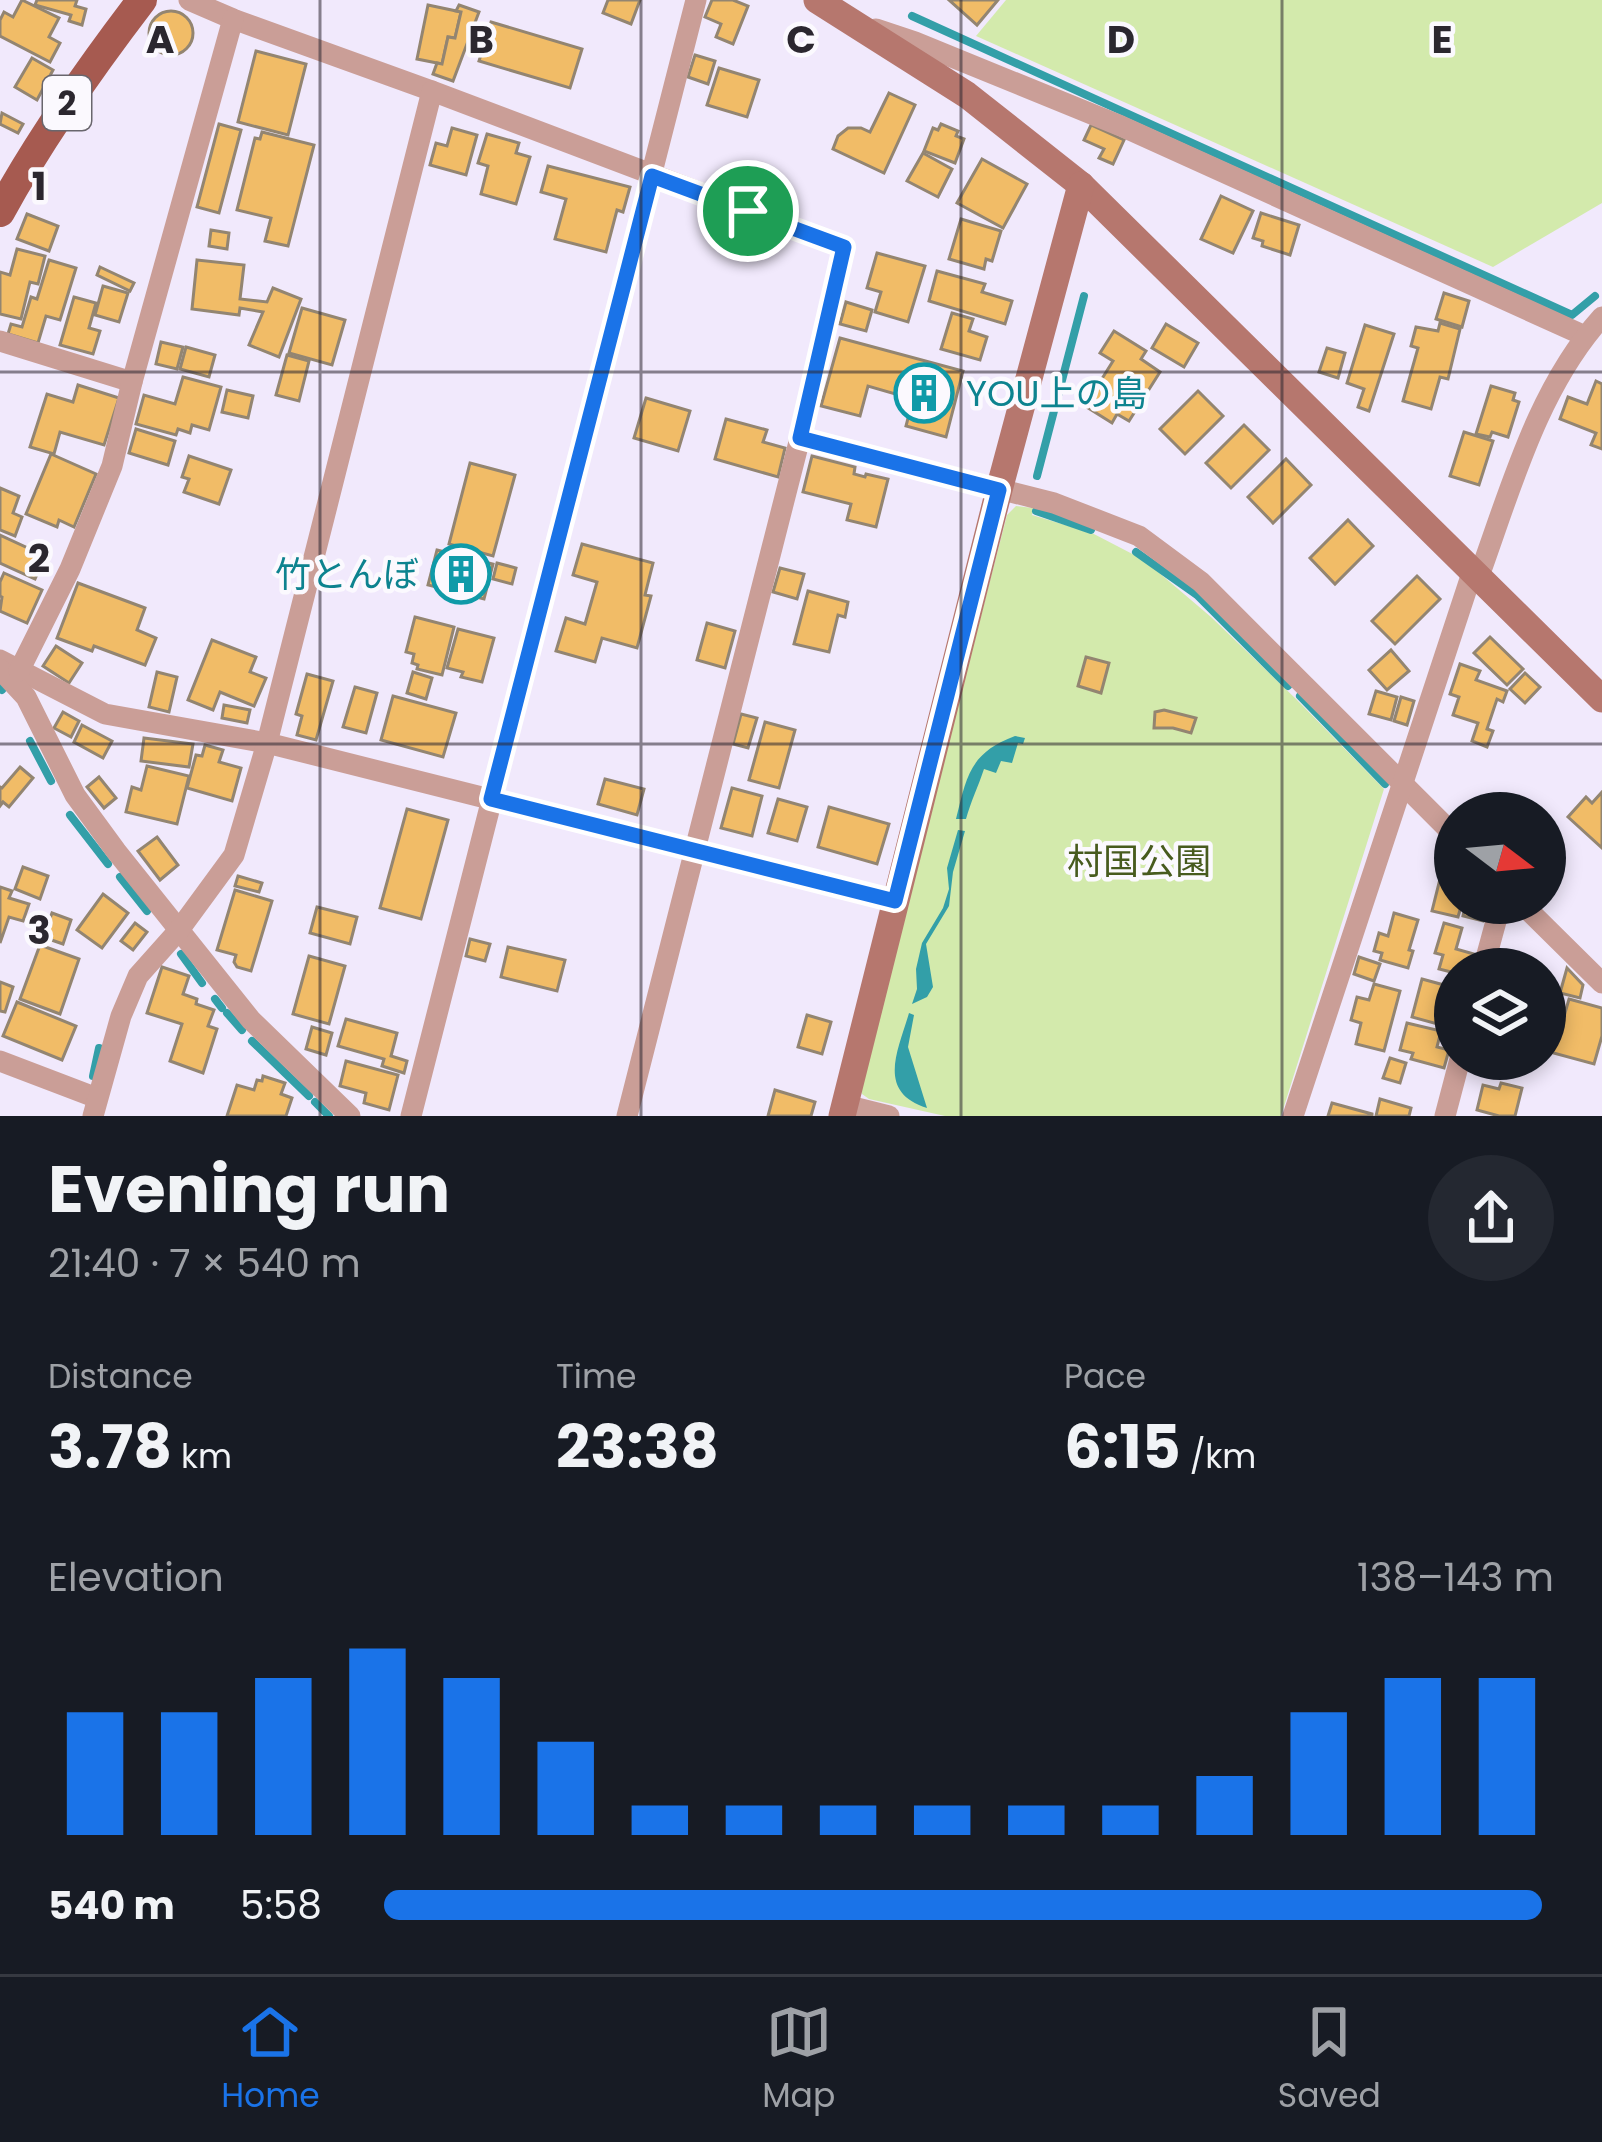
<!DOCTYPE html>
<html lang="en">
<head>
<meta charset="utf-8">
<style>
  :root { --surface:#171b24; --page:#242831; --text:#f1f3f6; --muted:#9ea1a6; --line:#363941; --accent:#1a73e8 }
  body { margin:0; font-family:Poppins,"Noto Sans JP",sans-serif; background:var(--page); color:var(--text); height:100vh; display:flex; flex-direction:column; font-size:45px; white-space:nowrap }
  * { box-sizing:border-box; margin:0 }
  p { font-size:39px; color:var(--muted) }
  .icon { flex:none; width:66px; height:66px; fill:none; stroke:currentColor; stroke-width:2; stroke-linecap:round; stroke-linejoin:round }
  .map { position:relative; height:1116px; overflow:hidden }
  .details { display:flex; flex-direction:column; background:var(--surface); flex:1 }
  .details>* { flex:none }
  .needle { width:78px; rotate:106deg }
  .buttons { position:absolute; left:1434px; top:792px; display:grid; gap:24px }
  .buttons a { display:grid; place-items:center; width:132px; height:132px; border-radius:50%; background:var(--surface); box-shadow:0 6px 18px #0003; font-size:60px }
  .pin { position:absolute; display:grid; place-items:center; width:102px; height:102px; color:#fff; margin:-51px; border:6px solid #fff; border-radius:50%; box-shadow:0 3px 12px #0007 }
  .round { display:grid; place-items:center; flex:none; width:126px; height:126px; border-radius:63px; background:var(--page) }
  .overview { display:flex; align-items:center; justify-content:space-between; height:204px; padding:0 48px }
  h1 { font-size:66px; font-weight:700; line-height:90px }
  .stats { display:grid; grid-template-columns:repeat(3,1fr); gap:18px; height:204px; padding:12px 48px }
  .stats div { display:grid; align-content:center }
  .stats b { font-size:60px; font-weight:700 }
  .stats small { font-size:33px; font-weight:400 }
  .stats p { font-size:33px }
  .chart { height:336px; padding:24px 48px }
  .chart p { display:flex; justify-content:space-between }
  .chart svg { width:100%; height:216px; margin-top:12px; stroke:var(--accent); stroke-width:6 }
  ul { padding:0 48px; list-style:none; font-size:39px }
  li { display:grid; grid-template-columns:192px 144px 1fr; align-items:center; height:90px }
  li i { height:30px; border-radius:15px; background:var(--accent) }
  .tab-bar { display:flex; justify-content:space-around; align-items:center; height:168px; border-top:3px solid var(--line); background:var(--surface); font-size:33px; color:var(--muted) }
  .tab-bar a { display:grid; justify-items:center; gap:6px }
  .tab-bar .on { color:var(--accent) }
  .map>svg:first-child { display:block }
  .green { fill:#d3eaac }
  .water { fill:#339fa8 }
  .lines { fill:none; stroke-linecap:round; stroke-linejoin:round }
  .stream { stroke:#339fa8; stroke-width:8 }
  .building { fill:#f1bc67; stroke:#938571; stroke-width:3 }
  .street { stroke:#ca9e97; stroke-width:21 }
  .secondary { stroke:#b6776e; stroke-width:27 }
  .primary { stroke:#a65a50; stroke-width:30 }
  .route-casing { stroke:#fff; stroke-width:24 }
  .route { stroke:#1a73e8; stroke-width:15 }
  .grid { fill:none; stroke:#2b272f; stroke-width:3; stroke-opacity:0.55 }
  .labels { text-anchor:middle; stroke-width:9; stroke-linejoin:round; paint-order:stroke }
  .shield { fill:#fbf9fe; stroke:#69666d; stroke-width:3 }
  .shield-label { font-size:33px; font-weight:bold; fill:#2b272f }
  .culture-label { font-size:36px; fill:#0d838f; stroke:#fbf9fe; text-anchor:start }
  .park-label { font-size:36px; fill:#475b1e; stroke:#fbf9fe }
  .grid-label { font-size:39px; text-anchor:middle; font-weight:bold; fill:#2b272f; stroke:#fbf9fe; stroke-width:9; stroke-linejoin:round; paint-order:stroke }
</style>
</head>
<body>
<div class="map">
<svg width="1602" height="1116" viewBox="0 0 1602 1116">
  <rect width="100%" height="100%" fill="#f1e9fc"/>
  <g class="green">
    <polygon points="1006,0 1602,0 1602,203 1493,267 976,36"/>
    <polygon points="1016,506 1033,508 1032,515 1092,533 1144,560 1211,617 1296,699 1384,789 1281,1116 945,1116 869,1099 862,1094 860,1085 1007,515"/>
  </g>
  <g class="water">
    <path d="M1015,736L1025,738L1023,744L1018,743L1012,763L1001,761L996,773L984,769C978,787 971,801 966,819H956C967,775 970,753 1015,736Z"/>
    <polygon points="958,830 965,831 953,872 949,906 926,944 933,987 927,997 912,1004 917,989 916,969 922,943 943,908 949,889 947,868"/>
    <path d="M909,1013L914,1015L908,1047L927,1108C876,1092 898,1051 909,1013Z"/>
  </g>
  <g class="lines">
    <g class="stream">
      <polyline points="912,16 1572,315 1595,296"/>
      <polyline points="1037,476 1084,296"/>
      <polyline points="1036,511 1091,530"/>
      <polyline points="1136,552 1197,595 1288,686"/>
      <polyline points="0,688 2,690"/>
      <polyline points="1300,696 1385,784"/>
      <polyline points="30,741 51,781"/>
      <polyline points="70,815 108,864"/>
      <polyline points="120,877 147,911"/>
      <polyline points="181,954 202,983"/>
      <polyline points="215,999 222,1008"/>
      <polyline points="227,1013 242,1030"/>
      <polyline points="252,1041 309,1096"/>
      <polyline points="93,1076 99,1048"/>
      <polyline points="315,1102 329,1116"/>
    </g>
  </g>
  <g class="building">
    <polygon points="22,0 59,18 49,37 60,43 50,62 0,36 0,20 4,12 13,17"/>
    <polygon points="37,0 77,0 75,6 86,9 82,25 69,21 71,15 35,5"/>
    <polygon points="608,0 640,0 631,24 603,13"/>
    <polygon points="712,0 733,0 748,6 733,44 716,37 721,24 705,17"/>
    <polygon points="949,0 998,0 977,25"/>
    <polygon points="428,5 461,12 455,38 448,37 442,64 417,59"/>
    <polygon points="459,5 479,12 453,81 433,74 437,63 442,64 448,37 455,38 461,12 456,11"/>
    <circle cx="171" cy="33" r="22"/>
    <polygon points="491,22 582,49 570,88 479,61"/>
    <polygon points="256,51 306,64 288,135 238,122"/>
    <polygon points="695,55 715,61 708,84 688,77"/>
    <polygon points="32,58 53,70 37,100 15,87"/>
    <polygon points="719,68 759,80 747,117 707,105"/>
    <polygon points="889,93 915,105 884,173 833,149 838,136 848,128 861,128 870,132"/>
    <polygon points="2,113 23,124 18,133 0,124"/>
    <polygon points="219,124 241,130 219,213 197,207"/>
    <polygon points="941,124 958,131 956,136 964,139 955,163 924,151 933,128 938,130"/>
    <polygon points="1091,125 1124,140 1113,164 1099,158 1104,149 1084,140"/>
    <polygon points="452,128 477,135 466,175 430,165 436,143 447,146"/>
    <polygon points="262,132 314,145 288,246 265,241 271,218 237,210 255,138 260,139"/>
    <polygon points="487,134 519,143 516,153 530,157 516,204 481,194 488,166 478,163"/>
    <polygon points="923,153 952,169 938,197 907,181"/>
    <polygon points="982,159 1027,184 1003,228 957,203"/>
    <polygon points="548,166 630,187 623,212 617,210 606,252 555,239 566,199 541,192"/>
    <polygon points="1221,196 1253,211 1233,253 1201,239"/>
    <polygon points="1261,213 1299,225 1290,255 1262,246 1263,241 1253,238"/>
    <polygon points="27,214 58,226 49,251 17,239"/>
    <polygon points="961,219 1001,231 992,261 986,259 984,269 949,259"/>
    <polygon points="211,230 229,233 227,249 209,246"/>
    <polygon points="17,249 45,256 38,284 30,282 21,319 0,314 0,272 10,275"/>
    <polygon points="877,253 925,266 908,322 875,312 881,292 867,288"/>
    <polygon points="49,260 76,268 60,320 46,316 38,343 8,334 11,324 22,327 31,297 37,299"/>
    <polygon points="197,260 244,265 240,299 267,302 273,288 301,299 279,357 249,345 263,312 240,308 239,315 192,309"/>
    <polygon points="100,267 134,283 130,291 97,275"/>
    <polygon points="937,271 985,284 982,292 1012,301 1005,324 929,301"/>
    <polygon points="103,286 128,293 119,322 95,315"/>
    <polygon points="1444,293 1469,301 1462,327 1436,319"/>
    <polygon points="74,297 96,303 89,328 100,331 93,354 60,345"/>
    <polygon points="846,302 872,310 866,331 840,324"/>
    <polygon points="302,308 345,320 332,365 289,353"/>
    <polygon points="952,313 973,319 969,331 987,337 980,360 941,349"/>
    <polygon points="1440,323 1460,329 1448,379 1440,377 1431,409 1403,401 1418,348 1411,346 1416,327 1438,331"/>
    <polygon points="1166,324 1198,343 1184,367 1152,348"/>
    <polygon points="1365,325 1394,334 1369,411 1358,407 1364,389 1347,383"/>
    <polygon points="1114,331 1146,351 1141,359 1160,372 1129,421 1117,414 1112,423 1085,406 1113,361 1100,353"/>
    <polygon points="840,338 963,371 946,437 906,426 913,399 868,386 860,416 821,406"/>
    <polygon points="161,342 183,347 177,369 156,364"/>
    <polygon points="186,347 215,355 209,377 180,369"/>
    <polygon points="1327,348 1345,353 1338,378 1319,372"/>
    <polygon points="287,355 309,361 299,401 276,395"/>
    <polygon points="183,377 221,387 209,430 192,425 190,433 178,429 176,435 136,424 144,395 175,404"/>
    <polygon points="1596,381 1602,384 1602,449 1591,445 1596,433 1560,419 1568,397 1587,404"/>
    <polygon points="78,385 119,398 104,445 60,432 54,454 30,447 47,394 73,402"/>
    <polygon points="1491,386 1515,393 1513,400 1519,402 1508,437 1492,432 1490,437 1476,434"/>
    <polygon points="227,390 253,396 248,418 222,412"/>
    <polygon points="1198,391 1223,416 1185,454 1160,429"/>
    <polygon points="646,398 690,411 678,451 634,438"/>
    <polygon points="726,419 767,430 763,442 785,448 778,477 715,459"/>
    <polygon points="1244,425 1269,450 1231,488 1206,463"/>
    <polygon points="136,429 175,441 168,465 129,453"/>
    <polygon points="1464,432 1493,441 1479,485 1450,476"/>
    <polygon points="51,454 96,474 74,527 59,520 57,527 26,514"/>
    <polygon points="189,456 231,470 219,504 184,492 189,479 182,477"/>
    <polygon points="812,456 855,467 854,474 865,477 866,474 888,479 876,527 847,520 851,504 803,492"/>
    <polygon points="1286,459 1311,485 1273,523 1248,497"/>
    <polygon points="470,463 515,475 493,556 449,544"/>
    <polygon points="0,488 19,496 13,513 22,517 15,536 0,530"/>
    <polygon points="1348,520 1373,546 1335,584 1310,558"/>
    <polygon points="0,535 45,556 35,579 0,563"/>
    <polygon points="582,544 653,563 645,595 651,596 637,648 602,638 595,662 556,651 566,618 585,624 597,582 573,575"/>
    <polygon points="437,550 493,564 484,599 428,585"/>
    <polygon points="497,563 516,568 512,584 493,579"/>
    <polygon points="780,568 804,574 797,599 773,592"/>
    <polygon points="4,573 42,590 27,623 0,611 2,597 0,596 0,582"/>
    <polygon points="1417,576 1440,599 1395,644 1372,621"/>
    <polygon points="78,583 145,608 137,630 156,638 145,665 94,646 92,651 57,638"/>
    <polygon points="808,591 848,602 845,617 838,615 829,652 794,644"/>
    <polygon points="415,617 454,627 442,675 417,669 418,665 412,663 414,654 406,652"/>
    <polygon points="707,623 735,631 725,668 697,660"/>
    <polygon points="458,629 494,638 482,682 461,677 463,672 447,668"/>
    <polygon points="1490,637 1523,669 1507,685 1474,653"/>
    <polygon points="212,640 256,657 250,672 266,678 254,706 220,692 213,710 188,700"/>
    <polygon points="56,646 82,663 69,683 43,666"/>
    <polygon points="1391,650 1409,671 1387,690 1369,670"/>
    <polygon points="1086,657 1109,663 1101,693 1078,686"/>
    <polygon points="1460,664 1480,671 1476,680 1507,691 1503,702 1497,699 1487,729 1493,731 1487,747 1472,741 1478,723 1453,715 1459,697 1450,694"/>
    <polygon points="157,672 177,677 169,712 149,707"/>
    <polygon points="413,672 432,678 426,699 407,693"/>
    <polygon points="1525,673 1540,687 1525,703 1510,689"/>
    <polygon points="307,674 333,681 316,740 297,735 302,716 296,714"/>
    <polygon points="355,687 377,693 366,733 343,727"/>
    <polygon points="1376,691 1397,697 1391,720 1369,714"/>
    <polygon points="393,696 456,713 443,757 381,740"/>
    <polygon points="1401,697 1414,701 1407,725 1394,721"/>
    <polygon points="224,705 250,710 247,723 222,718"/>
    <polygon points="1164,710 1196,718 1191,733 1173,728 1154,728 1155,712"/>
    <polygon points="63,712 79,721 71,737 54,728"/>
    <polygon points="741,714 757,718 748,748 733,744"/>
    <polygon points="765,722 795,730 779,788 749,780"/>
    <polygon points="82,725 112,741 103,758 74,742"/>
    <polygon points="144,738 193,744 189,767 141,761"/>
    <polygon points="205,745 223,750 219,762 241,768 232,801 187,788 196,755 202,756"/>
    <polygon points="147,766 189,776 177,824 126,812 132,787 141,790"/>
    <polygon points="20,767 33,778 9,807 3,802 0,806 0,787 2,788"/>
    <polygon points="99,777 116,798 104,808 87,787"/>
    <polygon points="605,779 644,789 637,815 598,804"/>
    <polygon points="732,788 762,796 752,836 721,828"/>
    <polygon points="1602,792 1602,848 1568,817 1586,797 1592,803"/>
    <polygon points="778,799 807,807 797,841 768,833"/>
    <polygon points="829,807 889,824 877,864 818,847"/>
    <polygon points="407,809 448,820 421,919 380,908"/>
    <polygon points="157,837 178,865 160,880 138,851"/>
    <polygon points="23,867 48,876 40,899 15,889"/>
    <polygon points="1443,867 1455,870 1455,903 1462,903 1458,917 1432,911"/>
    <polygon points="238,876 262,883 259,892 235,886"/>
    <polygon points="0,887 12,891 9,898 29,904 23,921 9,917 0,943"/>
    <polygon points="235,890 272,901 251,971 237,967 234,962 236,955 217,950"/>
    <polygon points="103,894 128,913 102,948 77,930"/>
    <polygon points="1466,903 1487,903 1483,921 1463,916"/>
    <polygon points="317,907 357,917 350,944 310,933"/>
    <polygon points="52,913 71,920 63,944 43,937"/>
    <polygon points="1394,913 1418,920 1409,950 1413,951 1408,968 1380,960 1382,953 1374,951 1379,933 1388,936"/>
    <polygon points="135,923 147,932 133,950 121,941"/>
    <polygon points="1444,923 1462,928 1456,949 1474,954 1470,969 1455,969 1455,973 1439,969 1443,955 1435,953"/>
    <polygon points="470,939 490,944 485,961 466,956"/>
    <polygon points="40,945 79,959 60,1014 20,999"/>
    <polygon points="508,947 565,960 557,991 501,977"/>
    <polygon points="309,956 345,966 329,1024 293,1014"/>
    <polygon points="1359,957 1380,964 1374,981 1354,974"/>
    <polygon points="162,967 189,976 183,994 197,999 196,1004 214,1010 208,1026 217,1029 203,1073 170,1061 182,1024 147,1013"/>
    <polygon points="1567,968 1583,985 1580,998 1560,993"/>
    <polygon points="1422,979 1455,988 1455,1008 1446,1006 1441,1025 1412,1017"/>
    <polygon points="0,982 13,987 5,1012 0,1011"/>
    <polygon points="1374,984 1400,991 1384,1051 1356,1044 1361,1023 1351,1020 1357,997 1369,1000"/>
    <polygon points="1569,999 1602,1008 1602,1036 1594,1064 1546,1051 1553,1025 1561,1027"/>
    <polygon points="17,1002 76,1026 62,1060 3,1036"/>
    <polygon points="807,1015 831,1022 822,1054 798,1047"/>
    <polygon points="346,1019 397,1033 391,1056 407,1061 404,1073 382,1066 384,1059 338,1046"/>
    <polygon points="1407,1023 1441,1031 1437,1047 1449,1050 1444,1068 1411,1059 1413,1053 1400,1050"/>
    <polygon points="312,1027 332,1033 326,1055 306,1049"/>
    <polygon points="1390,1058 1406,1063 1400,1083 1383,1078"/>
    <polygon points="346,1061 398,1075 389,1110 364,1103 366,1093 340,1086"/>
    <polygon points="263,1076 285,1083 281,1094 292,1098 286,1116 227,1116 237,1085 254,1090 257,1080 262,1081"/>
    <polygon points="1501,1083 1522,1088 1515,1116 1499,1116 1477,1110 1483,1085 1499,1089"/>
    <polygon points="775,1090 815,1102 811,1116 768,1116"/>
    <polygon points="1380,1099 1411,1108 1409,1116 1376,1116"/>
    <polygon points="1332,1103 1372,1114 1372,1116 1328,1116"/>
  </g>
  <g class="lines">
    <g class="street">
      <polyline points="189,0 233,19 432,91"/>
      <polyline points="876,29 915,42 1121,126 1585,336"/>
      <polyline points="0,341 132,382"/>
      <polyline points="800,438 1054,503 1139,536 1201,582 1455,836"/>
      <path d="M1479,576C1511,488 1538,388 1602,317"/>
      <polyline points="0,660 105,714 267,743 895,901"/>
      <polyline points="0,669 26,697 75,795 116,851 251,1020 350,1116"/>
      <polyline points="19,671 70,569 112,466 132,382 233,19"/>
      <polyline points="1521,903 1602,983"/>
      <polyline points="1483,969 1501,903"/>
      <polyline points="0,1061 97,1098"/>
      <polyline points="845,1105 889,1116"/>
      <polyline points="93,1116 121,1016 138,976 179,930 234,855 267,743 432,91 844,247 800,438 627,1116"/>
      <polyline points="411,1116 696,0"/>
      <polyline points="1293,1116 1473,570"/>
      <polyline points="1445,1116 1460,1059"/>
    </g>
    <g class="secondary">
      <polyline points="817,0 967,95 1081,185 1602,699"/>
      <polyline points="842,1116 999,490 1081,185"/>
    </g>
    <path class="primary" d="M0,212C41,137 90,68 142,0"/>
  </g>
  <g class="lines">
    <defs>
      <polygon id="route" points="652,176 844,247 800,438 999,490 895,901 491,799"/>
    </defs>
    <use href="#route" class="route-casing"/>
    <use href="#route" class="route"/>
  </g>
  <path class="grid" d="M320,0V1116M641,0V1116M961,0V1116M1282,0V1116M0,372H1602M0,744H1602"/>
  <defs>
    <symbol id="building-ring" viewBox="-11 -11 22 22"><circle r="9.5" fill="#fbf9fe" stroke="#0f9aa8" stroke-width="1.5"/><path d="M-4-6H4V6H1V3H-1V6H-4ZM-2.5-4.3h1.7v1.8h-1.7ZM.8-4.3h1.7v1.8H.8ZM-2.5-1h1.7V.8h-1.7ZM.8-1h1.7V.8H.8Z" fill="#0f9aa8"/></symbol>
  </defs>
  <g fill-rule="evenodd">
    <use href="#building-ring" x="891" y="360" width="66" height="66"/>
    <use href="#building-ring" x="428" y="541" width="66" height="66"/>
  </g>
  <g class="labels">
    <rect class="shield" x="43" y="76" width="48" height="54" rx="9"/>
    <g class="shield-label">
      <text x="67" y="115">2</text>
    </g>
    <g class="culture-label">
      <text x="966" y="406">YOU上の島</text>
      <text x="419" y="587" text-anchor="end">竹とんぼ</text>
    </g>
    <g class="park-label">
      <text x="1139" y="874">村国公園</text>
    </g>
  </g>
  <g class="grid-label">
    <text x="160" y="53">A</text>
    <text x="481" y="53">B</text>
    <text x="801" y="53">C</text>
    <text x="1121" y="53">D</text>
    <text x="1442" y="53">E</text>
    <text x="39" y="200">1</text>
    <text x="39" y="572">2</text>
    <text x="39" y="944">3</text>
  </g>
</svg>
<div class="buttons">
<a><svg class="needle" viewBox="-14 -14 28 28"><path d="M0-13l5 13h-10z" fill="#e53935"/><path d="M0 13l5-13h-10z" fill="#9ea1a6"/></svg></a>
<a><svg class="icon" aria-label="layers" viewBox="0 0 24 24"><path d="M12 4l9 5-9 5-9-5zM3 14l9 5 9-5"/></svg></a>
</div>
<div class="pin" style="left:748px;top:211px;background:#1e9e55"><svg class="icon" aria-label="arrive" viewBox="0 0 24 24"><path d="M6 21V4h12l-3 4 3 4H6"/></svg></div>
</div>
<section class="details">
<div class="overview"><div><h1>Evening run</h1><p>21:40 · 7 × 540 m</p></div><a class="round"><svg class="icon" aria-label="share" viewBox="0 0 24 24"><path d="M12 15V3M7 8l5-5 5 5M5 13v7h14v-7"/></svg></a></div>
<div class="stats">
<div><p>Distance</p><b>3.78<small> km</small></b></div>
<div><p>Time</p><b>23:38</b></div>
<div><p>Pace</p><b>6:15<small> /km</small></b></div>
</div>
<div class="chart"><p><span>Elevation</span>138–143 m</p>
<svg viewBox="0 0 160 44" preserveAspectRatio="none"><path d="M5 44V19M15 44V19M25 44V12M35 44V6M45 44V12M55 44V25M65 44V38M75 44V38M85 44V38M95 44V38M105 44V38M115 44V38M125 44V32M135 44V19M145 44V12M155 44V12"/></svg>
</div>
<ul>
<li><b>540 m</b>5:58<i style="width:99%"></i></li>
</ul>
</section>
<nav class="tab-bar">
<a class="on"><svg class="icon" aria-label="home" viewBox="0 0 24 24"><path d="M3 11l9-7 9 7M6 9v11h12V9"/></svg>Home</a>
<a><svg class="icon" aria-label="map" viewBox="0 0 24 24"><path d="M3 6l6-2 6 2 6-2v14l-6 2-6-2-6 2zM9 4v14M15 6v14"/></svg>Map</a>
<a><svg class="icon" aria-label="saved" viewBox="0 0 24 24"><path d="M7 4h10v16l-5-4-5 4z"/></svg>Saved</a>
</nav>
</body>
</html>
